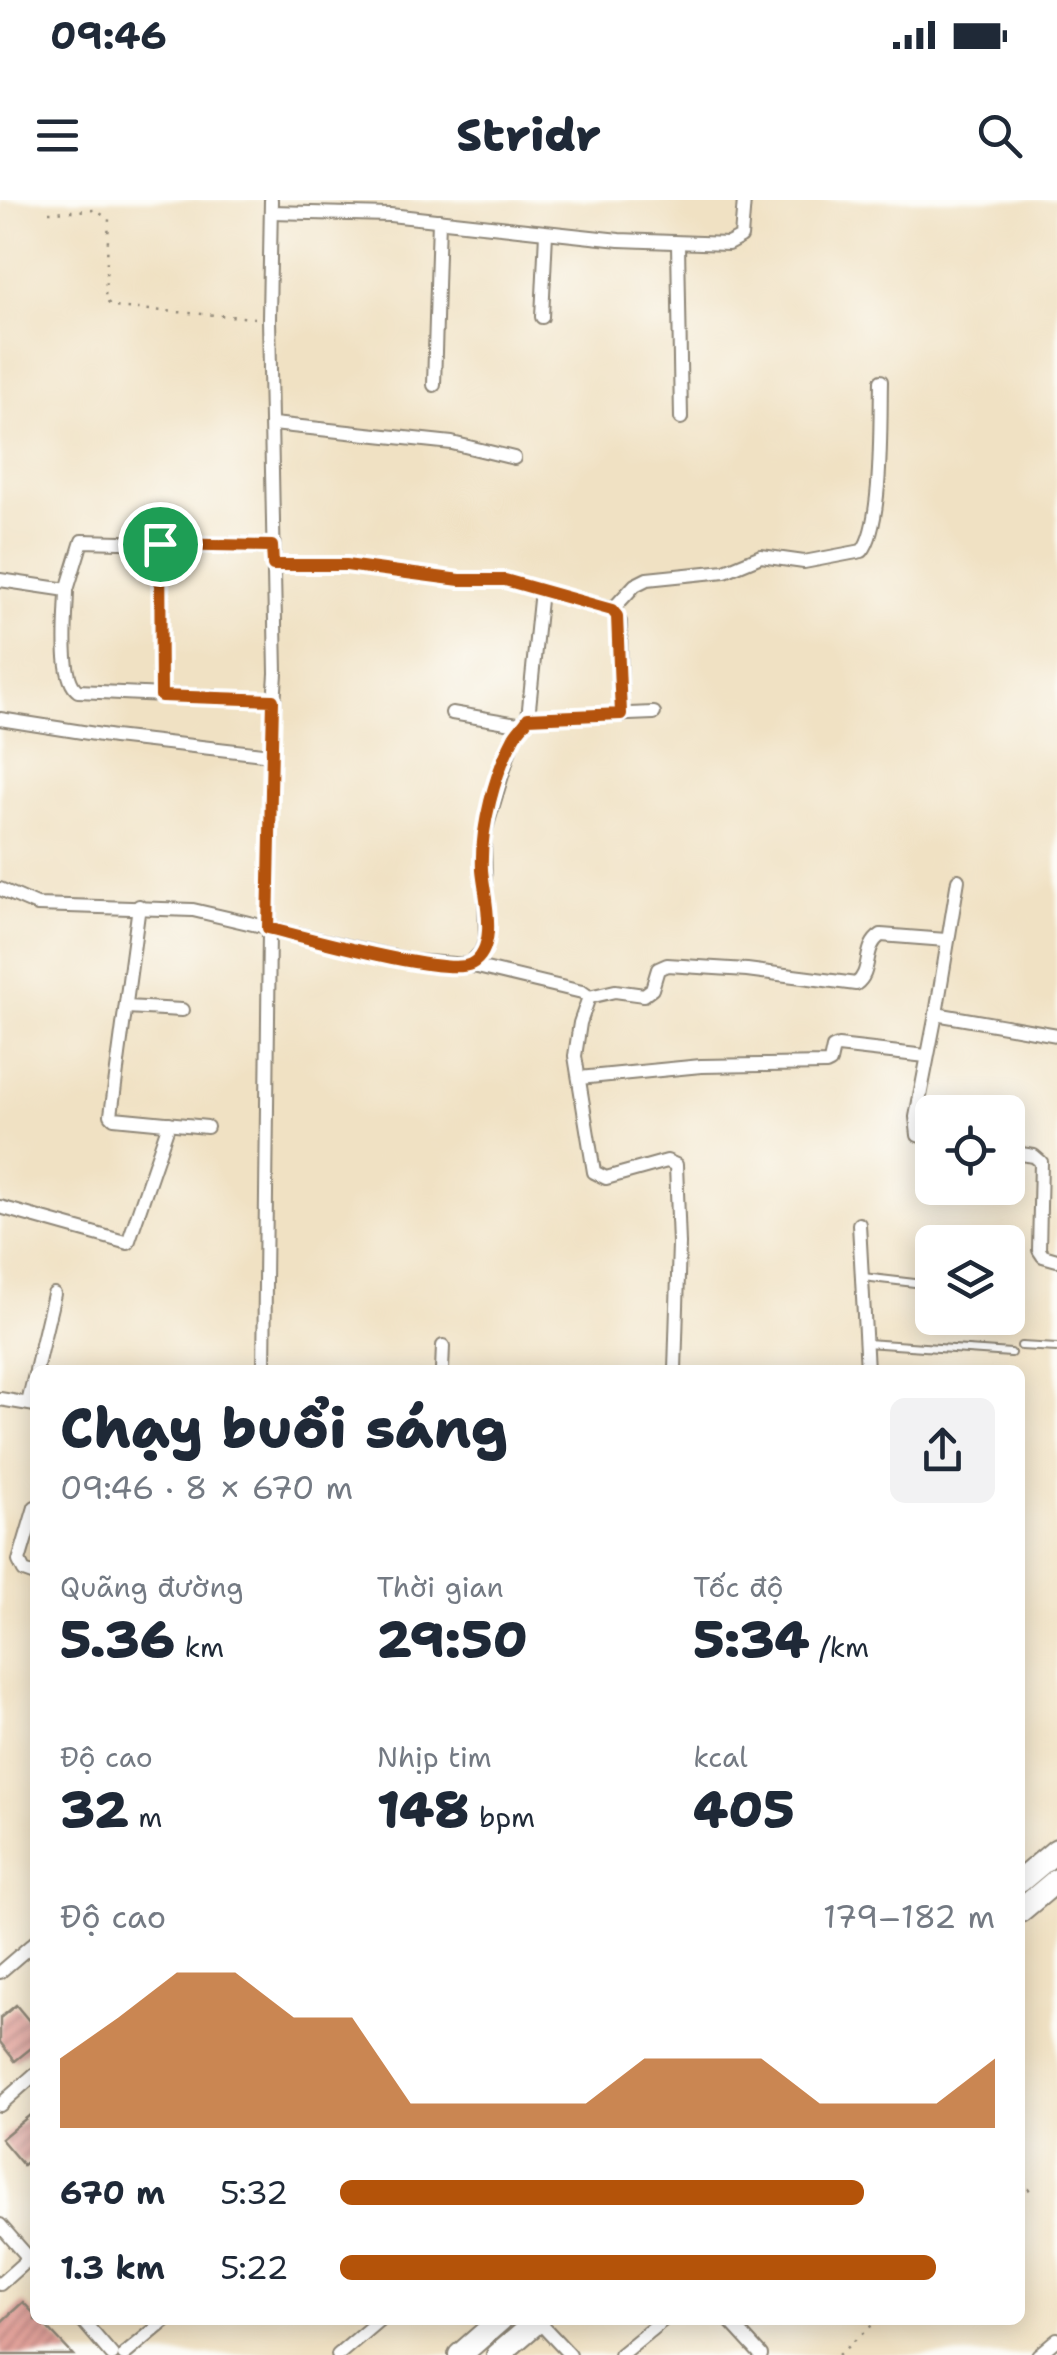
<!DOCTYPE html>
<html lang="vi">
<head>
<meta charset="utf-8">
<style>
  :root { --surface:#fff; --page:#f2f2f3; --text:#1f2937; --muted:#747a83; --accent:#b45309 }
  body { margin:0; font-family:"Shantell Sans",sans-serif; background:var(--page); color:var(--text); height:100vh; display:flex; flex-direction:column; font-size:38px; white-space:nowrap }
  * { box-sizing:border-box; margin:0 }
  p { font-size:32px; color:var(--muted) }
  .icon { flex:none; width:55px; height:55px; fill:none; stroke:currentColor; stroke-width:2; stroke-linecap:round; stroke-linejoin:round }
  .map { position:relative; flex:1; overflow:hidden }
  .sheet { position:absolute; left:30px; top:1165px; width:995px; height:960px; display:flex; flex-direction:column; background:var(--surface); border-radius:15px; box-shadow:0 5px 25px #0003 }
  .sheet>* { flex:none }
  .buttons { position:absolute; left:915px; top:895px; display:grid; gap:20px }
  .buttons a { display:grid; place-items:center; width:110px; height:110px; border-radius:15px; background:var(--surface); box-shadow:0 5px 25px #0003; font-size:50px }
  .pin { position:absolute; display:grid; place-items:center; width:85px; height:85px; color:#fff; margin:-42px; border:5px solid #fff; border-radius:50%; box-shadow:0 2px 10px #0007 }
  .round { display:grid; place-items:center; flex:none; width:105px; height:105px; border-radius:15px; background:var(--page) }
  .overview { display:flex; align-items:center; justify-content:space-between; height:170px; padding:0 30px }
  h1 { font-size:55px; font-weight:800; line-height:75px }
  .stats { display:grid; grid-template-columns:repeat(3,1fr); gap:15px; height:170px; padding:10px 30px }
  .stats div { display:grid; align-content:center }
  .stats b { font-size:50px; font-weight:800 }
  .stats small { font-size:28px; font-weight:400 }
  .stats p { font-size:28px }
  .chart { height:280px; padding:20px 30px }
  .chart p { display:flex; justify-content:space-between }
  .chart svg { width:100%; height:180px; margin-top:10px; fill:var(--accent); opacity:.7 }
  ul { padding:0 30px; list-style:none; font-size:32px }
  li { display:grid; grid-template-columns:160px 120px 1fr; align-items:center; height:75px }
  li i { height:25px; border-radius:12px; background:var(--accent) }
  .status { display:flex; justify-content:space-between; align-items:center; height:70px; padding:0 50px; background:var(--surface); direction:ltr }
  .status svg { height:28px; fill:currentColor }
  header { display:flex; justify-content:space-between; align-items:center; height:130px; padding:0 30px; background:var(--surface); font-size:45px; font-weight:800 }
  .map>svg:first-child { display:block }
  .building { fill:url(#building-hatch) }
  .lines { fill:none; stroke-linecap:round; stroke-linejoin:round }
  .service-casing { stroke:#8e8677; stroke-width:10 }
  .minor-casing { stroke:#8e8677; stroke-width:16 }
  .trunk-casing { stroke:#8e8677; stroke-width:26 }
  .path { stroke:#8e8677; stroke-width:2.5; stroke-dasharray:2.5 8; stroke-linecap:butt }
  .service { stroke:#fff; stroke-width:6 }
  .minor { stroke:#fff; stroke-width:12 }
  .trunk { stroke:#fff; stroke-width:22 }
  .route-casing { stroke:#fff; stroke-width:20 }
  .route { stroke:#b45309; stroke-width:12 }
</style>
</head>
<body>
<div class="status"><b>09:46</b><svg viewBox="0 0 49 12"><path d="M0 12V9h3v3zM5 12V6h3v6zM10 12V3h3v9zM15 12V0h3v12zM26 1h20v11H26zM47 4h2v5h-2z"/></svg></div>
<header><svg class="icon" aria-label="menu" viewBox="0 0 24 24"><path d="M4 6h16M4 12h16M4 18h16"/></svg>Stridr<svg class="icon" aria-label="search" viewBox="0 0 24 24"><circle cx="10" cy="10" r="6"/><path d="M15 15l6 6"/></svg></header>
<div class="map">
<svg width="1057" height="2155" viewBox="0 0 1057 2155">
  <defs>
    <pattern id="building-hatch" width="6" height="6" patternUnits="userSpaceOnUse" patternTransform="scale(2.5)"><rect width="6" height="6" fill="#e1a19a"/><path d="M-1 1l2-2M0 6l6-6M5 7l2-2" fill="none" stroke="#b7837e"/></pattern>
  </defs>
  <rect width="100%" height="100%" fill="#fdfcf7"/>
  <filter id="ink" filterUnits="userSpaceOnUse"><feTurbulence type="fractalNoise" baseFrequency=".01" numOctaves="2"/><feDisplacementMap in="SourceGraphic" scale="20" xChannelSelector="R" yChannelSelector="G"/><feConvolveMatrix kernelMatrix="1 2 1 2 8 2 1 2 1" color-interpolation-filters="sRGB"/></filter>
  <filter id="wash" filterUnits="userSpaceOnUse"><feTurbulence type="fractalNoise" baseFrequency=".0048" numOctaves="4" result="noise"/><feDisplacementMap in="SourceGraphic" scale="40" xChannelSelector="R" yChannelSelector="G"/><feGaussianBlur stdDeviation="2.25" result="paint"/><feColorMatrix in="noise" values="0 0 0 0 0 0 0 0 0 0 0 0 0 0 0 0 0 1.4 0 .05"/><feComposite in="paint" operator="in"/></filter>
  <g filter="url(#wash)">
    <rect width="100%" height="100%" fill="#f0e1c3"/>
    <g id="blocks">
      <g class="building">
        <polygon points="16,1805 35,1828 35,1845 15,1861 0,1842 0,1818"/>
        <polygon points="30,1915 35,1922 35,1955 23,1965 1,1939"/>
        <polygon points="23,2102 35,2115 35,2120 40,2120 73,2155 0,2155 0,2123"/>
      </g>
    </g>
  </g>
  <g filter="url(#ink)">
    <use href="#blocks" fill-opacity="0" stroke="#8e8677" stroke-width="2.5"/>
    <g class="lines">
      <defs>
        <g id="service">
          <polyline points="863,1077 932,1085"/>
          <polyline points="866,1143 1011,1153"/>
          <polyline points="1021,1146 1057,1148"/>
        </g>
        <g id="minor">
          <polyline points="271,12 390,15 619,40 728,44 741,37 744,0"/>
          <polyline points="678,44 681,218"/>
          <polyline points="542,117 546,33"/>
          <polyline points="434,185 439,20"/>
          <polyline points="273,224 452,243 514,258"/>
          <polyline points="160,344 161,496"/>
          <path d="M273,365H346L460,380H505L612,410L635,385L647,379L725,371L761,356L804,362L862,351C883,326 880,218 881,181"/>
          <path d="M0,380L67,390C67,413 59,478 78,491L273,500"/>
          <polyline points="67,390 82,341 272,346"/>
          <polyline points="612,410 620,422 621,514"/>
          <polyline points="452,513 524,525"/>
          <polyline points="528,518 654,513"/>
          <polyline points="0,519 114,537 271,555"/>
          <polyline points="0,689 37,705 193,710 412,761 469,765 481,752 486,739 484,635 513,539 528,518 541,390"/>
          <polyline points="139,706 111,915 114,918 207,927"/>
          <polyline points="469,765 582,792 589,797 580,823 575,856 594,972 606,978 667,961 676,965 679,1044 675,1170"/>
          <path d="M589,797L615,791L644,795L652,789L658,769L667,765L747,770L856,784C873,772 862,747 881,735L946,740"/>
          <polyline points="126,807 182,810"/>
          <polyline points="936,814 958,680"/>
          <polyline points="579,878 701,866 826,864 830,862 833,848 838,846 926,856"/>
          <polyline points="932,940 918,935 916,917 936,814 1057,835"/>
          <polyline points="1008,952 1034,956 1041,962 1039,1050 1043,1056 1057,1060"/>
          <polyline points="0,1007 128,1043 169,923"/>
          <polyline points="859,1024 867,1170"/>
          <polyline points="36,1170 54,1094"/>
          <polyline points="264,1170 271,555 276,473 269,119 271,0"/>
          <polyline points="442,1170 443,1146"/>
          <polyline points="0,1199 35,1205"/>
          <polyline points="28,1203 35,1174"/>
          <polyline points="35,1307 19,1361 24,1371 35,1375"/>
          <polyline points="0,1772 35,1742"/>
          <polyline points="0,1905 35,1874"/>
          <polyline points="0,2025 35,2065"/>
          <polyline points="0,2084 35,2053"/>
          <polyline points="82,2120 112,2155"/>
          <polyline points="729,2120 761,2155"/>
          <polyline points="538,2121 570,2155"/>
          <polyline points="124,2155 166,2120"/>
          <polyline points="338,2155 379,2120"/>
          <polyline points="620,2155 663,2120"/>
          <polyline points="1038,2155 1057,2139"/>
        </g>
        <g id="trunk">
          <polyline points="1020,1681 1057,1650"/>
          <polyline points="1020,1711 1057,1680"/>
          <polyline points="460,2155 500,2120"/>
          <polyline points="498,2155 539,2120"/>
        </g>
      </defs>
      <use href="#service" class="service-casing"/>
      <use href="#minor" class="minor-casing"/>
      <use href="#trunk" class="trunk-casing"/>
      <g class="path">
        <polyline points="49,12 95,10 109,19 105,99 112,107 255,118"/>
        <polyline points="1020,1997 1035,1984"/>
        <polyline points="838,2155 878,2120"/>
      </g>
      <use href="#service" class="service"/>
      <use href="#minor" class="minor"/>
      <use href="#trunk" class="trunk"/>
    </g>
  </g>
  <g class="lines" filter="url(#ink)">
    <defs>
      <path id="route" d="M160,344L272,346L273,365H346L460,380H505L612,410L617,416L621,514L528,518C524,525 518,530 514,537C495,573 480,628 482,670C484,695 500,748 471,764C447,777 301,736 268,728L273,500L161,496Z"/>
    </defs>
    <use href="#route" class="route-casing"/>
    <use href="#route" class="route"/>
  </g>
</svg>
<div class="buttons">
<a><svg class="icon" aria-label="locate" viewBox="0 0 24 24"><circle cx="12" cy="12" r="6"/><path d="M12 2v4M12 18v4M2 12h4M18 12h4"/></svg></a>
<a><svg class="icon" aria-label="layers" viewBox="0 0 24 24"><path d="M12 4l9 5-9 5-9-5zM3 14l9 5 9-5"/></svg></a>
</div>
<div class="pin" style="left:160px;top:344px;background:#1e9e55"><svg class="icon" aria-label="arrive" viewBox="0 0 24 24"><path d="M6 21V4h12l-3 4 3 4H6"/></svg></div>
<section class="sheet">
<div class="overview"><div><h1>Chạy buổi sáng</h1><p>09:46 · 8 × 670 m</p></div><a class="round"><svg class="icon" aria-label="share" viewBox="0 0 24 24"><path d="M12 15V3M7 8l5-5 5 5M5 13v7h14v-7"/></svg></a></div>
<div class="stats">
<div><p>Quãng đường</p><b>5.36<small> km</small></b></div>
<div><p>Thời gian</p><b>29:50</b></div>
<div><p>Tốc độ</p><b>5:34<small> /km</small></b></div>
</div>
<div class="stats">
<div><p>Độ cao</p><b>32<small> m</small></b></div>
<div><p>Nhịp tim</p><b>148<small> bpm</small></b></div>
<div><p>kcal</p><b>405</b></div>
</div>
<div class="chart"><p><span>Độ cao</span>179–182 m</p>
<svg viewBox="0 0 160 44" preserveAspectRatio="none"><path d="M0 44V27L10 17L20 6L30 6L40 17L50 17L60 38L70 38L80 38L90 38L100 27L110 27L120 27L130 38L140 38L150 38L160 27V44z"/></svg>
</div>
<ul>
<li><b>670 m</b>5:32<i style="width:80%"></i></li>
<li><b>1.3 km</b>5:22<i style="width:91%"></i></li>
</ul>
</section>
</div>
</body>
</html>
